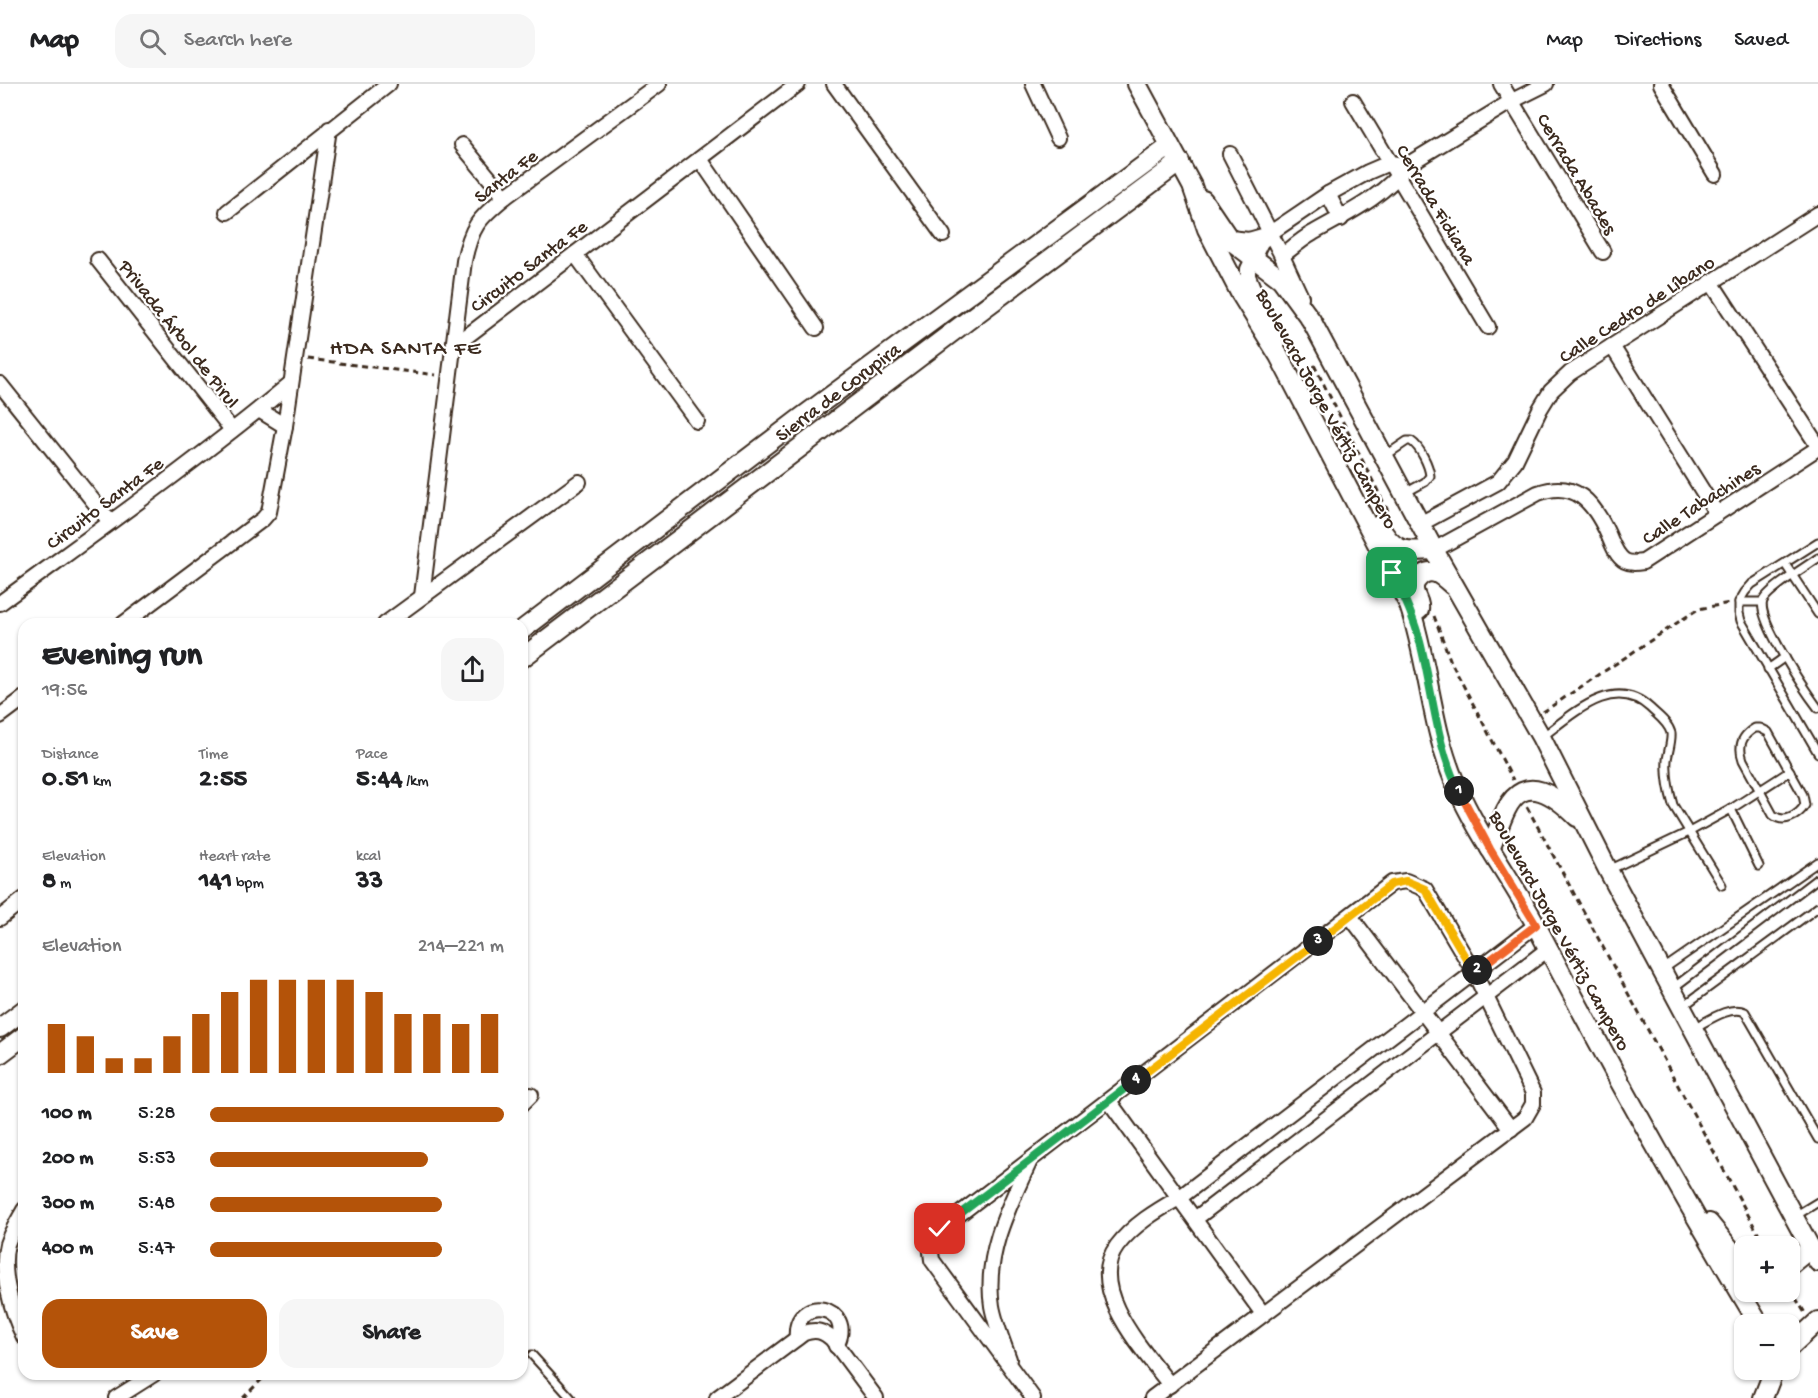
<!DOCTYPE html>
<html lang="en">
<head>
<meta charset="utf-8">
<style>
  :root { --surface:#fff; --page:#f6f6f6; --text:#202124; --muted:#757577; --line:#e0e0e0; --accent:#b45309 }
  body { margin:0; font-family:"Gochi Hand",sans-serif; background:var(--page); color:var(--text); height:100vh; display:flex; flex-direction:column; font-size:22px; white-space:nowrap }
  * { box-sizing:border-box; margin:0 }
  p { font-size:20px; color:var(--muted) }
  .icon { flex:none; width:33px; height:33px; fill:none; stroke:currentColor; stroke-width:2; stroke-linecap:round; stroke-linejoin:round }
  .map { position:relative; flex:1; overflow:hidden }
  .drawer { position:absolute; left:18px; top:534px; width:510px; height:762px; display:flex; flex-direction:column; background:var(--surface); border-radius:18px; box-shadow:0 2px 4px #0004 }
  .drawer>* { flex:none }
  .buttons { position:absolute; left:1734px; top:1152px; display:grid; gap:12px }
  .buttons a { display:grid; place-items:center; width:66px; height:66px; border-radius:12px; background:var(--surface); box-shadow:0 2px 4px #0004; font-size:30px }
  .pin { position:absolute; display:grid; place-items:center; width:51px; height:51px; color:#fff; margin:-26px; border-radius:12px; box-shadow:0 3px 9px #0006 }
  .km { position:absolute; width:30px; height:30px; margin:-15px; border-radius:50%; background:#222; color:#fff; font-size:16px; line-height:30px; text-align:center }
  .round { display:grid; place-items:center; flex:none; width:63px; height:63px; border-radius:18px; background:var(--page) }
  .overview { display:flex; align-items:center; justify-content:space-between; height:102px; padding:0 24px }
  h1 { font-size:33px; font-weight:700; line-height:45px }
  .figures { display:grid; grid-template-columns:repeat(3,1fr); gap:9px; height:102px; padding:6px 24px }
  .figures div { display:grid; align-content:center }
  .figures b { font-size:26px; font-weight:700 }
  .figures small { font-size:16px; font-weight:400 }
  .figures p { font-size:16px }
  .chart { height:168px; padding:12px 24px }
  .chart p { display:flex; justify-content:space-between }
  .chart svg { width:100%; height:108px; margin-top:6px; stroke:var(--accent); stroke-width:6 }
  .button { display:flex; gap:12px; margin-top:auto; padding:12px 24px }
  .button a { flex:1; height:69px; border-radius:18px; background:var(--accent); color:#fff; font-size:24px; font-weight:700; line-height:69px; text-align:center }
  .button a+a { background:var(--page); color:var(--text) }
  ul { padding:0 24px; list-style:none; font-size:20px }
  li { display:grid; grid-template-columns:96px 72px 1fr; align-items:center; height:45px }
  li i { height:15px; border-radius:8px; background:var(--accent) }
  header { display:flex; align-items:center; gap:36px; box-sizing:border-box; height:84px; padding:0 30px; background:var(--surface); border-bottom:2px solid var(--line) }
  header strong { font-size:28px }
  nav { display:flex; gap:33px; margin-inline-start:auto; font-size:21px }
  .search { width:420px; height:54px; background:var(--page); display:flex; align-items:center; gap:15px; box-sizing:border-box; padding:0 21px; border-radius:18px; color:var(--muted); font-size:22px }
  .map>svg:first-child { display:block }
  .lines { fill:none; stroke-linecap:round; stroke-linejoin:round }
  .lane-casing { stroke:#3b2a1e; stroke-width:11 }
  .street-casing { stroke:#3b2a1e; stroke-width:18 }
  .secondary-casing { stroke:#3b2a1e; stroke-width:22 }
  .path { stroke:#3b2a1e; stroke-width:3; stroke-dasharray:6 4.5; stroke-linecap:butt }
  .lane { stroke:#fff; stroke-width:7 }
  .street { stroke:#fff; stroke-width:14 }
  .secondary { stroke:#fff; stroke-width:18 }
  .split-1-casing { stroke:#fff; stroke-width:12 }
  .split-2-casing { stroke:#fff; stroke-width:12 }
  .split-3-casing { stroke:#fff; stroke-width:12 }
  .split-4-casing { stroke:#fff; stroke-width:12 }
  .split-5-casing { stroke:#fff; stroke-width:12 }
  .split-1 { stroke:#22a559; stroke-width:8 }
  .split-2 { stroke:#f0652b; stroke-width:8 }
  .split-3 { stroke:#f5b400; stroke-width:8 }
  .split-4 { stroke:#f5b400; stroke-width:8 }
  .split-5 { stroke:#22a559; stroke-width:8 }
  .labels { text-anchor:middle; stroke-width:4.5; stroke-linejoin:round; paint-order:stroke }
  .street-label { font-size:20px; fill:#3b2a1e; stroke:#fff }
  .quarter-label { font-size:22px; letter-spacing:1.5px; fill:#3b2a1e; stroke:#fff }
</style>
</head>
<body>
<header>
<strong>Map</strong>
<div class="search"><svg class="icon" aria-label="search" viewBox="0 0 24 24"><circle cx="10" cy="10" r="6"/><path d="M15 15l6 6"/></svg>Search here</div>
<nav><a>Map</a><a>Directions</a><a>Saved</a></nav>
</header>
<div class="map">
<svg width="1818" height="1314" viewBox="0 0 1818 1314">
  <rect width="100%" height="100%" fill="#fff"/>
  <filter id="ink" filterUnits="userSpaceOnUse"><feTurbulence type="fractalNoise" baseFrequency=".0167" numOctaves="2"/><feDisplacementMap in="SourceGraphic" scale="12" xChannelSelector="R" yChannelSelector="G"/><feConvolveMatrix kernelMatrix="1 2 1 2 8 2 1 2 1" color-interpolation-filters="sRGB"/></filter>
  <g filter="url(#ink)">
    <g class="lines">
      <defs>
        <g id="lane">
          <path d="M1385,372L1407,357H1411C1420,363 1429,381 1430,392L1425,398L1405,409"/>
          <polyline points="1818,458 1752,500 1745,508 1739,518 1739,529 1741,537 1818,669"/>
          <path d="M1818,474C1807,482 1767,506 1763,517C1756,534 1806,608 1818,624"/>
          <polyline points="1785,480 1818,530"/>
          <polyline points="1739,518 1762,518"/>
          <polyline points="1768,585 1785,573"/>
          <path d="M1755,644H1760L1768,648L1803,711L1805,721C1798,732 1784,740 1773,731L1743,676C1738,662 1741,652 1755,644Z"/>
          <path d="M1542,653C1573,630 1614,590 1650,624C1657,631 1668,638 1671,649C1672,657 1668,668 1667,676C1666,691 1669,707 1673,721L1722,801"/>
          <polyline points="1731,725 1759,782"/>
          <polyline points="1609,786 1689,748 1731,725 1790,687"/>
          <polyline points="1662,886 1818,778"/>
          <polyline points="1673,904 1818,794"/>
          <polyline points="1682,923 1818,823"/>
          <path d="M1694,944C1708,937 1729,921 1745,928L1818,1055"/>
          <polyline points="1795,1132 1818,1118"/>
          <polyline points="532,1271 571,1314"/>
        </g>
        <g id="street">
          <polyline points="834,0 943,151"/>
          <polyline points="1033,0 1058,54"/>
          <polyline points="1501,0 1603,168"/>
          <polyline points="1661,0 1715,90"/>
          <polyline points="1353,17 1488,243"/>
          <polyline points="462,61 505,113"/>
          <polyline points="1230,70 1282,172 1301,213"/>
          <polyline points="700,75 816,244"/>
          <polyline points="1328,110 1341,135"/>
          <polyline points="227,128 389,0"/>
          <polyline points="575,170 697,337"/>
          <path d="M1282,172C1292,164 1302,155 1313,149C1346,130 1384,113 1407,81L1512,17L1546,0"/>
          <polyline points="98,176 232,346"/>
          <polyline points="1711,198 1818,362"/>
          <polyline points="454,262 798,0"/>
          <polyline points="1277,262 1273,244 1257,214 1248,192 1248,185 1263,154 1328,110 1368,88 1389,79 1407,81"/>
          <polyline points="1612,262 1717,430"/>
          <polyline points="0,300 110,438"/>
          <polyline points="259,326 285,342"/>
          <polyline points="1420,440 1498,398 1515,377 1540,325 1551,307 1570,289 1818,130"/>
          <path d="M1434,466L1538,409C1575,395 1594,419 1608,450C1612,459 1616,472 1625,477C1631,480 1637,479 1643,478L1818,364"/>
          <path d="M422,512L464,177C471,143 478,135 505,113L659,0"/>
          <path d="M0,519C98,447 197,377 290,300"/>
          <polyline points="123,540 263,435 269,428 285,342 329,45"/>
          <polyline points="385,540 579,398"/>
          <polyline points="0,632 24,614"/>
          <polyline points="1350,832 1511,1045"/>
          <polyline points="0,834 24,815"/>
          <polyline points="1109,1017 1263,1230"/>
          <polyline points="522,1020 531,1011"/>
          <path d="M24,1126C18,1137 11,1148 7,1160C0,1186 12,1229 24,1253"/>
          <polyline points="1195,1135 1548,865"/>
          <path d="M797,1254C793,1208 858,1222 836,1262"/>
          <path d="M1009,1275C1003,1258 995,1239 992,1222C984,1171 1008,1124 1029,1079"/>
          <path d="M1170,1301C1145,1268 1085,1205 1117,1162C1133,1141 1156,1127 1179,1114L1536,841"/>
          <polyline points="116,1314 154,1290"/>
          <path d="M717,1314L804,1249C816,1245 823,1247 832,1255L876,1314"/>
          <polyline points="1033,1314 932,1176 930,1160 940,1145 1392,799 1406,797 1425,805 1474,888 1533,1009 1533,1020 1525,1034 1152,1314"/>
        </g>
        <g id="secondary">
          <path d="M1137,0L1192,102L1207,145L1240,209L1279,272L1409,521C1429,580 1431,645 1456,701C1478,752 1512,795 1537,843C1607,978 1681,1110 1759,1240"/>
          <polyline points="1203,116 1230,156 1281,195 1311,236 1434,466 1541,653 1608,786 1818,1178"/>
          <polyline points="1230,156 1249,158 1263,154"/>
          <path d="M1379,441C1393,468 1404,468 1434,466"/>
          <path d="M1419,526C1421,517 1413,512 1414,503C1414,499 1418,494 1422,491C1434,483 1443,493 1452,501"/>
          <polyline points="522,546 798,336 1170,62"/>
          <polyline points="522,574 983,225 1180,78"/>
          <path d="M1490,765C1496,752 1500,738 1506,726C1525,687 1557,713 1577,733"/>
          <polyline points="0,944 24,926"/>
          <polyline points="0,970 24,952"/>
          <polyline points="1709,1139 1744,1182"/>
          <polyline points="1790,1181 1810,1165"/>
          <polyline points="1790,1263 1818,1237"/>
          <polyline points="1763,1314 1774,1286"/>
        </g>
      </defs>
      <use href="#lane" class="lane-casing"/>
      <use href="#street" class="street-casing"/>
      <use href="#secondary" class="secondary-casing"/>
      <g class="path">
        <polyline points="308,275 436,291"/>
        <polyline points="1314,281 1388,427"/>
        <polyline points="1434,532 1451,578 1513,696"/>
        <polyline points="1543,628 1698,525 1730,519"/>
        <polyline points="1527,723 1765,1162"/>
        <polyline points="1790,1205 1805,1229"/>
        <polyline points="243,1314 267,1290"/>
      </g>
      <use href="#lane" class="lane"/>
      <use href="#street" class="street"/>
      <use href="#secondary" class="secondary"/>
    </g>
  </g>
  <g class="lines" filter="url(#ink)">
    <defs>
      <path id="split-1" d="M1392,489C1404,512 1414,534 1420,558C1433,608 1436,661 1459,707"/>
      <polyline id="split-2" points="1459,707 1490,765 1536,841 1477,886"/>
      <polyline id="split-3" points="1318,857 1392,800 1406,797 1425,805 1474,888 1477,886"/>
      <polyline id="split-4" points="1136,996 1318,857"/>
      <polyline id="split-5" points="940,1145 1136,996"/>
    </defs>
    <use href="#split-1" class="split-1-casing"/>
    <use href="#split-2" class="split-2-casing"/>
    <use href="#split-3" class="split-3-casing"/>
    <use href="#split-4" class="split-4-casing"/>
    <use href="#split-5" class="split-5-casing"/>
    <use href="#split-1" class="split-1"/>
    <use href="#split-2" class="split-2"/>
    <use href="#split-3" class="split-3"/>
    <use href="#split-4" class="split-4"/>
    <use href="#split-5" class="split-5"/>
  </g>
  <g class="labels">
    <g class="street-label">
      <text transform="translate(1578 89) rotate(59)" y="7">Cerrada Abades</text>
      <text transform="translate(505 91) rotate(-38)" y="7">Santa Fe</text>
      <text transform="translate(1437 120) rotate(59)" y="7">Cerrada Fidiana</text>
      <text transform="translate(528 181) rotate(-37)" y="7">Circuito Santa Fe</text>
      <text transform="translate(1636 224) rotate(-33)" y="7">Calle Cedro de Líbano</text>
      <text transform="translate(180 249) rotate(52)" y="7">Privada Árbol de Pirul</text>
      <text transform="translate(837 307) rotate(-37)" y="7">Sierra de Corupira</text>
      <text transform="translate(1328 324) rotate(61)" y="7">Boulevard Jorge Vértiz Campero</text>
      <text transform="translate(104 418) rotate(-37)" y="7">Circuito Santa Fe</text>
      <text transform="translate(1700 418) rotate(-33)" y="7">Calle Tabachines</text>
      <text transform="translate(1561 846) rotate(61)" y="7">Boulevard Jorge Vértiz Campero</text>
    </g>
    <g class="quarter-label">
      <text x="406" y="270">HDA SANTA FE</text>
    </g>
  </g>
</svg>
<div class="buttons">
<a>+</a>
<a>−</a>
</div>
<div class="pin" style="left:1392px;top:489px;background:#1e9e55"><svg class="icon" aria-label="arrive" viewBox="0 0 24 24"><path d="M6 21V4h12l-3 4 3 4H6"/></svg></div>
<div class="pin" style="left:940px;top:1145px;background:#d93025"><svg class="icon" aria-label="check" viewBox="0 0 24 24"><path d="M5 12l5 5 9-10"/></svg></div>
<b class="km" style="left:1459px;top:707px">1</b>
<b class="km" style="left:1477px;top:886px">2</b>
<b class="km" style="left:1318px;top:857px">3</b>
<b class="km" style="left:1136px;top:996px">4</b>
<section class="drawer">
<div class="overview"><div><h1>Evening run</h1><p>19:56</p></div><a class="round"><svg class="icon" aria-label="share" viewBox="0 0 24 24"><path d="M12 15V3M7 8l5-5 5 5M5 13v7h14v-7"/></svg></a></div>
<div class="figures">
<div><p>Distance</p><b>0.51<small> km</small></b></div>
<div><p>Time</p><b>2:55</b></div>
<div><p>Pace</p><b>5:44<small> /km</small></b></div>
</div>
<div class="figures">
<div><p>Elevation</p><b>8<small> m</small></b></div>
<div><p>Heart rate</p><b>141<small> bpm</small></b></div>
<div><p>kcal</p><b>33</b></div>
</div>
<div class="chart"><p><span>Elevation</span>214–221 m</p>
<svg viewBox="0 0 160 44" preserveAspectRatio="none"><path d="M5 44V24M15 44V29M25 44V38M35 44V38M45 44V29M55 44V20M65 44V11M75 44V6M85 44V6M95 44V6M105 44V6M115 44V11M125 44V20M135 44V20M145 44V24M155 44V20"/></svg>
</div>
<ul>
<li><b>100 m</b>5:28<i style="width:100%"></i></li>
<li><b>200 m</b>5:53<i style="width:74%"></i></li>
<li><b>300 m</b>5:48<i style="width:79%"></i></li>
<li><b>400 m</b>5:47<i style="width:79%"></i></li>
</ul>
<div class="button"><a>Save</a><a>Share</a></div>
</section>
</div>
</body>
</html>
